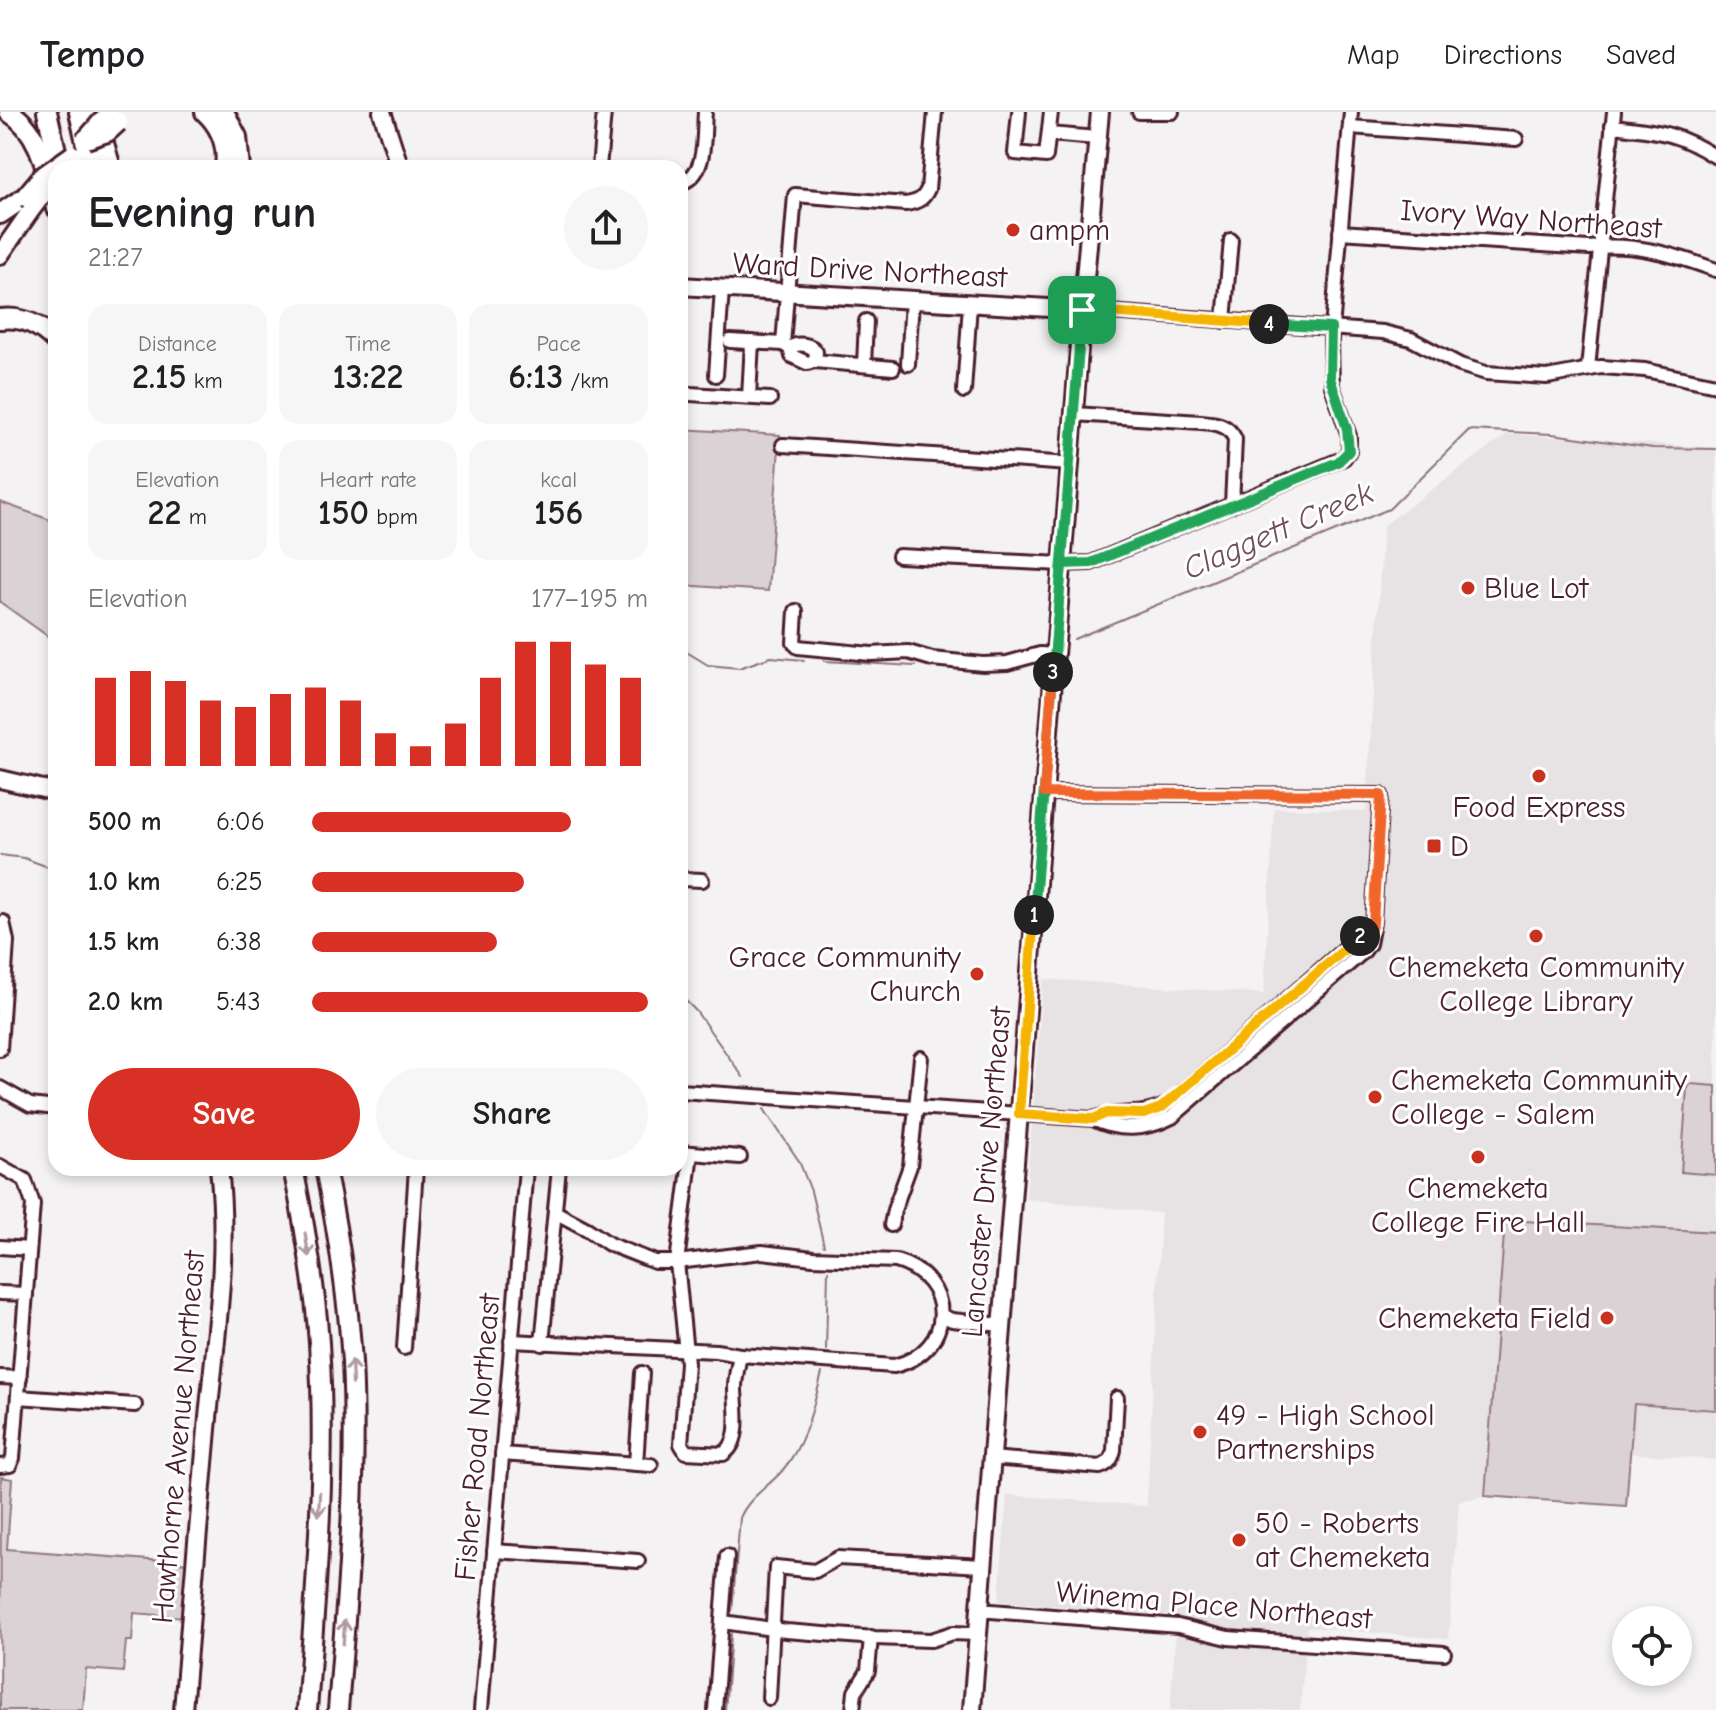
<!DOCTYPE html>
<html lang="en">
<head>
<meta charset="utf-8">
<style>
  :root { --surface:#fff; --page:#f6f6f6; --text:#202124; --muted:#757577; --line:#e0e0e0; --accent:#d93025 }
  body { margin:0; font-family:"Comic Neue",sans-serif; background:var(--page); color:var(--text); height:100vh; display:flex; flex-direction:column; font-size:30px; white-space:nowrap }
  * { box-sizing:border-box; margin:0 }
  p { font-size:26px; color:var(--muted) }
  .icon { flex:none; width:44px; height:44px; fill:none; stroke:currentColor; stroke-width:2; stroke-linecap:round; stroke-linejoin:round }
  .map { position:relative; flex:1; overflow:hidden }
  .sheet { position:absolute; left:48px; top:48px; width:640px; height:1016px; display:flex; flex-direction:column; background:var(--surface); border-radius:24px; box-shadow:0 4px 12px #0003 }
  .sheet>* { flex:none }
  .tools { position:absolute; left:1612px; top:1494px; display:grid; gap:16px }
  .tools a { display:grid; place-items:center; width:80px; height:80px; border-radius:50%; background:var(--surface); box-shadow:0 4px 12px #0003; font-size:40px }
  .pin { position:absolute; display:grid; place-items:center; width:68px; height:68px; color:#fff; margin:-34px; border-radius:16px; box-shadow:0 4px 12px #0006 }
  .km { position:absolute; width:40px; height:40px; margin:-20px; border-radius:50%; background:#222; color:#fff; font-size:22px; line-height:40px; text-align:center }
  .round { display:grid; place-items:center; flex:none; width:84px; height:84px; border-radius:42px; background:var(--page) }
  .overview { display:flex; align-items:center; justify-content:space-between; height:136px; padding:0 40px }
  h1 { font-size:44px; font-weight:600; line-height:60px }
  .metrics { display:grid; grid-template-columns:repeat(3,1fr); gap:12px; height:136px; padding:8px 40px }
  .metrics div { display:grid; align-content:center; border-radius:20px; background:var(--page); text-align:center }
  .metrics b { font-size:34px; font-weight:600 }
  .metrics small { font-size:22px; font-weight:400 }
  .metrics p { font-size:22px }
  .chart { height:224px; padding:16px 40px }
  .chart p { display:flex; justify-content:space-between }
  .chart svg { width:100%; height:144px; margin-top:8px; stroke:var(--accent); stroke-width:6 }
  .action { display:flex; gap:16px; margin-top:auto; padding:16px 40px }
  .action a { flex:1; height:92px; border-radius:48px; background:var(--accent); color:#fff; font-size:32px; font-weight:600; line-height:92px; text-align:center }
  .action a+a { background:var(--page); color:var(--text) }
  ul { padding:0 40px; list-style:none; font-size:26px }
  li { display:grid; grid-template-columns:128px 96px 1fr; align-items:center; height:60px }
  li i { height:20px; border-radius:10px; background:var(--accent) }
  header { display:flex; align-items:center; gap:48px; box-sizing:border-box; height:112px; padding:0 40px; background:var(--surface); border-bottom:2px solid var(--line) }
  header strong { font-size:38px }
  nav { display:flex; gap:44px; margin-inline-start:auto; font-size:28px }
  .map>svg:first-child { display:block }
  .built { fill:#e7e2e3 }
  .green { fill:#dbd2d5; stroke:#927880; stroke-width:2 }
  .lines { fill:none; stroke-linecap:round; stroke-linejoin:round }
  .stream { stroke:#8d727a; stroke-width:2 }
  .minor-casing { stroke:#4a1f2b; stroke-width:18 }
  .major-casing { stroke:#4a1f2b; stroke-width:22 }
  .highway-casing { stroke:#4a1f2b; stroke-width:24 }
  .minor { stroke:#fff; stroke-width:12 }
  .major { stroke:#fff; stroke-width:16 }
  .highway { stroke:#fff; stroke-width:18 }
  .major-bridge-casing { stroke:#4a1f2b; stroke-width:22; stroke-linecap:butt }
  .highway-bridge-casing { stroke:#4a1f2b; stroke-width:24; stroke-linecap:butt }
  .major-bridge { stroke:#fff; stroke-width:16 }
  .highway-bridge { stroke:#fff; stroke-width:18 }
  .oneway { stroke:#ae9aa0 }
  .split-1-casing { stroke:#fff; stroke-width:16 }
  .split-2-casing { stroke:#fff; stroke-width:16 }
  .split-3-casing { stroke:#fff; stroke-width:16 }
  .split-4-casing { stroke:#fff; stroke-width:16 }
  .split-5-casing { stroke:#fff; stroke-width:16 }
  .split-1 { stroke:#22a559; stroke-width:10 }
  .split-2 { stroke:#f5b400; stroke-width:10 }
  .split-3 { stroke:#f0652b; stroke-width:10 }
  .split-4 { stroke:#22a559; stroke-width:10 }
  .split-5 { stroke:#f5b400; stroke-width:10 }
  .poi-dot { fill:#c8321e; stroke:#fff; stroke-width:3 }
  .labels { text-anchor:middle; stroke-width:6; stroke-linejoin:round; paint-order:stroke }
  .street-label { font-size:30px; fill:#4a1f2b; stroke:#fff }
  .poi-label { font-size:30px; fill:#4a1f2b; stroke:#fff; text-anchor:start }
  .water-label { font-size:32px; font-style:italic; fill:#714f59; stroke:#fff }
</style>
</head>
<body>
<header>
<strong>Tempo</strong>
<nav><a>Map</a><a>Directions</a><a>Saved</a></nav>
</header>
<div class="map">
<svg width="1716" height="1598" viewBox="0 0 1716 1598">
  <rect width="100%" height="100%" fill="#f4f2f2"/>
  <filter id="ink" filterUnits="userSpaceOnUse"><feTurbulence type="fractalNoise" baseFrequency=".0125" numOctaves="2"/><feDisplacementMap in="SourceGraphic" scale="16" xChannelSelector="R" yChannelSelector="G"/><feConvolveMatrix kernelMatrix="1 2 1 2 8 2 1 2 1" color-interpolation-filters="sRGB"/></filter>
  <g filter="url(#ink)">
    <polygon class="built" points="1507,322 1716,336 1716,1348 1630,1341 1626,1394 1485,1384 1459,1389 1448,1527 1307,1515 1300,1598 1170,1598 1177,1504 999,1489 1007,1383 1147,1394 1161,1101 1026,1087 1043,867 1264,882 1274,696 1366,699 1383,414"/>
    <g class="green">
      <polygon points="680,317 780,323 768,479 680,473"/>
      <polygon points="0,390 56,410 56,530 0,490"/>
      <polygon points="1691,972 1716,974 1716,1063 1681,1060 1687,976"/>
      <polygon points="1505,1108 1716,1120 1716,1298 1634,1292 1626,1394 1485,1384"/>
      <polygon points="1,1365 12,1367 7,1437 188,1451 184,1505 134,1501 132,1529 126,1529 123,1560 86,1557 83,1598 0,1598"/>
    </g>
    <g class="lines">
      <g class="stream">
        <polyline points="1074,527 1389,397 1469,318 1552,322 1653,336 1716,337"/>
        <polyline points="680,536 708,553 739,556 771,545 804,548"/>
        <polyline points="824,549 915,554"/>
        <polyline points="0,743 24,746 56,758"/>
        <polyline points="680,883 696,899 743,965"/>
        <polyline points="764,997 799,1049 811,1079 824,1134"/>
        <polyline points="826,1238 828,1159"/>
        <path d="M732,1499L740,1406C748,1386 768,1375 782,1359C806,1331 813,1296 822,1261"/>
        <polyline points="725,1598 731,1522"/>
      </g>
      <defs>
        <g id="minor">
          <polyline points="1019,0 1015,41 1046,44 1051,0"/>
          <polyline points="1139,0 1172,0"/>
          <path d="M1612,14C1657,19 1677,20 1716,45"/>
          <polyline points="1350,15 1516,27"/>
          <polyline points="1049,22 1097,26"/>
          <polyline points="599,56 604,0"/>
          <path d="M680,71C708,64 703,23 705,0"/>
          <path d="M1340,120L1589,136C1634,130 1675,143 1716,158"/>
          <polyline points="1082,198 1383,220 1411,227 1460,253 1486,261 1547,265 1601,255 1645,258 1716,273"/>
          <polyline points="1224,209 1231,128"/>
          <polyline points="730,229 783,232 790,236"/>
          <path d="M783,232L795,83L906,92C917,90 923,88 928,77L935,0"/>
          <path d="M815,249L816,240C811,232 797,230 790,236L792,244L807,251L815,249L893,256"/>
          <polyline points="908,252 912,189"/>
          <polyline points="864,253 866,209"/>
          <polyline points="1588,256 1614,0"/>
          <polyline points="716,263 722,177"/>
          <polyline points="964,279 970,192"/>
          <polyline points="690,282 770,287"/>
          <polyline points="749,285 752,230"/>
          <path d="M1074,302L1201,310C1215,311 1228,312 1235,327L1232,393"/>
          <polyline points="783,333 1070,352"/>
          <polyline points="899,444 1062,452 1091,451 1344,346 1349,339 1349,324 1332,274 1331,228 1351,0"/>
          <polyline points="796,499 794,531 798,535 871,542 908,540 932,547 983,552 1007,551 1040,542 1055,543"/>
          <path d="M1044,681L1381,683L1373,811L1369,832L1364,839L1172,1005C1147,1018 1118,1020 1093,1007"/>
          <polyline points="680,767 702,768"/>
          <polyline points="0,937 7,829 3,810"/>
          <polyline points="0,976 30,993 56,996"/>
          <path d="M680,979L1093,1007C1121,997 1143,1007 1170,991L1359,824L1370,819"/>
          <polyline points="680,1040 740,1045"/>
          <path d="M691,1041L677,1150L687,1251L681,1332L686,1340L723,1342C743,1330 735,1295 735,1276C735,1265 738,1254 740,1243"/>
          <polyline points="0,1054 25,1068 33,1092 13,1346 10,1353 0,1354"/>
          <polyline points="891,1113 894,1098 910,1054 921,946"/>
          <polyline points="0,1135 29,1137"/>
          <polyline points="0,1181 26,1182"/>
          <polyline points="942,1204 952,1208 1002,1213"/>
          <path d="M511,1229L716,1239L740,1243L894,1254C956,1239 956,1166 896,1149L813,1146L762,1140L677,1150H655L609,1132L587,1117L555,1100"/>
          <polyline points="542,1232 559,1056"/>
          <polyline points="404,1236 416,1056"/>
          <polyline points="0,1265 20,1266"/>
          <polyline points="18,1285 135,1293"/>
          <polyline points="502,1342 651,1353"/>
          <path d="M991,1346L1100,1355C1109,1352 1112,1347 1114,1338L1117,1286"/>
          <polyline points="636,1352 642,1261"/>
          <polyline points="494,1439 638,1449"/>
          <polyline points="979,1498 1178,1514 1228,1526 1444,1541"/>
          <polyline points="723,1510 786,1519 875,1526 931,1528 953,1521 977,1522"/>
          <polyline points="769,1586 776,1455 815,1459 838,1446 983,1454"/>
          <polyline points="481,1598 526,1056"/>
          <polyline points="715,1598 727,1444"/>
          <polyline points="853,1598 855,1580 868,1559 871,1525"/>
        </g>
        <g id="major">
          <polyline points="382,0 400,56"/>
          <polyline points="0,143 29,101"/>
          <polyline points="680,174 1082,198"/>
          <polyline points="0,667 56,680"/>
          <path d="M183,1598C191,1501 199,1403 208,1306C216,1219 229,1144 219,1056"/>
          <polyline points="972,1598 1081,211 1100,0"/>
        </g>
        <g id="highway">
          <path d="M9,0C41,19 47,62 56,95"/>
          <polyline points="47,0 60,56"/>
          <polyline points="79,0 92,56"/>
          <polyline points="95,0 111,56"/>
          <path d="M205,0C221,15 228,34 225,56"/>
          <polyline points="224,0 237,25 240,56"/>
          <polyline points="0,102 25,85"/>
          <path d="M0,207C23,204 40,213 56,229"/>
          <path d="M293,1056C305,1114 315,1173 319,1231C327,1353 316,1477 307,1598"/>
          <path d="M325,1056C338,1120 348,1185 352,1250C358,1366 347,1482 338,1598"/>
        </g>
      </defs>
      <use href="#minor" class="minor-casing"/>
      <use href="#major" class="major-casing"/>
      <use href="#highway" class="highway-casing"/>
      <use href="#minor" class="minor"/>
      <use href="#major" class="major"/>
      <use href="#highway" class="highway"/>
      <defs>
        <g id="major-bridge">
          <polyline points="84,29 109,0"/>
          <polyline points="29,101 56,65"/>
        </g>
        <g id="highway-bridge">
          <polyline points="86,27 107,20 118,10"/>
          <polyline points="25,85 42,65 73,43"/>
        </g>
      </defs>
      <use href="#major-bridge" class="major-bridge-casing"/>
      <use href="#highway-bridge" class="highway-bridge-casing"/>
      <use href="#major-bridge" class="major-bridge"/>
      <use href="#highway-bridge" class="highway-bridge"/>
    </g>
    <defs><path id="oneway-shaft" d="M-6 0H5M1.5-3L5.5 0L1.5 3" fill="none" stroke-width="1.6" stroke-linecap="round" stroke-linejoin="round" transform="scale(2)"/></defs>
    <g class="oneway">
      <use href="#oneway-shaft" transform="translate(307 1133) rotate(81)"/>
      <use href="#oneway-shaft" transform="translate(352 1260) rotate(-92)"/>
      <use href="#oneway-shaft" transform="translate(319 1392) rotate(93)"/>
      <use href="#oneway-shaft" transform="translate(344 1520) rotate(-86)"/>
    </g>
  </g>
  <g class="lines" filter="url(#ink)">
    <defs>
      <polyline id="split-1" points="1034,803 1082,198"/>
      <polyline id="split-2" points="1034,803 1019,1002 1093,1007 1107,1001 1144,1002 1161,996 1360,824"/>
      <polyline id="split-3" points="1053,560 1044,681 1381,683 1373,811 1370,819 1360,824"/>
      <polyline id="split-4" points="1053,560 1062,452 1091,451 1338,350 1349,339 1347,317 1330,266 1331,216 1269,212"/>
      <polyline id="split-5" points="1082,198 1269,212"/>
    </defs>
    <use href="#split-1" class="split-1-casing"/>
    <use href="#split-2" class="split-2-casing"/>
    <use href="#split-3" class="split-3-casing"/>
    <use href="#split-4" class="split-4-casing"/>
    <use href="#split-5" class="split-5-casing"/>
    <use href="#split-1" class="split-1"/>
    <use href="#split-2" class="split-2"/>
    <use href="#split-3" class="split-3"/>
    <use href="#split-4" class="split-4"/>
    <use href="#split-5" class="split-5"/>
  </g>
  <g class="poi-dot">
    <circle cx="1013" cy="118" r="8"/>
    <circle cx="1468" cy="476" r="8"/>
    <circle cx="1539" cy="664" r="8"/>
    <rect x="1426" y="726" width="16" height="16" rx="4"/>
    <circle cx="1536" cy="824" r="8"/>
    <circle cx="977" cy="862" r="8"/>
    <circle cx="1375" cy="985" r="8"/>
    <circle cx="1478" cy="1045" r="8"/>
    <circle cx="1607" cy="1206" r="8"/>
    <circle cx="1200" cy="1320" r="8"/>
    <circle cx="1239" cy="1428" r="8"/>
  </g>
  <g class="labels">
    <g class="street-label">
      <text transform="translate(1531 107) rotate(4)" y="10">Ivory Way Northeast</text>
      <text transform="translate(870 158) rotate(3)" y="10">Ward Drive Northeast</text>
      <text transform="translate(986 1060) rotate(-85)" y="10">Lancaster Drive Northeast</text>
      <text transform="translate(178 1325) rotate(-85)" y="10">Hawthorne Avenue Northeast</text>
      <text transform="translate(477 1325) rotate(-85)" y="10">Fisher Road Northeast</text>
      <text transform="translate(1214 1493) rotate(5)" y="10">Winema Place Northeast</text>
    </g>
    <g class="poi-label">
      <text x="1029" y="128">ampm</text>
      <text x="1484" y="486">Blue Lot</text>
      <text x="1539" y="705" text-anchor="middle">Food Express</text>
      <text x="1450" y="744">D</text>
      <text x="961" y="855" text-anchor="end">Grace Community<tspan x="961" dy="34">Church</tspan></text>
      <text x="1536" y="865" text-anchor="middle">Chemeketa Community<tspan x="1536" dy="34">College Library</tspan></text>
      <text x="1391" y="978">Chemeketa Community<tspan x="1391" dy="34">College - Salem</tspan></text>
      <text x="1478" y="1086" text-anchor="middle">Chemeketa<tspan x="1478" dy="34">College Fire Hall</tspan></text>
      <text x="1591" y="1216" text-anchor="end">Chemeketa Field</text>
      <text x="1216" y="1313">49 - High School<tspan x="1216" dy="34">Partnerships</tspan></text>
      <text x="1255" y="1421">50 - Roberts<tspan x="1255" dy="34">at Chemeketa</tspan></text>
    </g>
    <g class="water-label">
      <text transform="translate(1278 418) rotate(-23)" y="11">Claggett Creek</text>
    </g>
  </g>
</svg>
<div class="tools">
<a><svg class="icon" aria-label="locate" viewBox="0 0 24 24"><circle cx="12" cy="12" r="6"/><path d="M12 2v4M12 18v4M2 12h4M18 12h4"/></svg></a>
</div>
<div class="pin" style="left:1082px;top:198px;background:#1e9e55"><svg class="icon" aria-label="arrive" viewBox="0 0 24 24"><path d="M6 21V4h12l-3 4 3 4H6"/></svg></div>
<b class="km" style="left:1034px;top:803px">1</b>
<b class="km" style="left:1360px;top:824px">2</b>
<b class="km" style="left:1053px;top:560px">3</b>
<b class="km" style="left:1269px;top:212px">4</b>
<section class="sheet">
<div class="overview"><div><h1>Evening run</h1><p>21:27</p></div><a class="round"><svg class="icon" aria-label="share" viewBox="0 0 24 24"><path d="M12 15V3M7 8l5-5 5 5M5 13v7h14v-7"/></svg></a></div>
<div class="metrics">
<div><p>Distance</p><b>2.15<small> km</small></b></div>
<div><p>Time</p><b>13:22</b></div>
<div><p>Pace</p><b>6:13<small> /km</small></b></div>
</div>
<div class="metrics">
<div><p>Elevation</p><b>22<small> m</small></b></div>
<div><p>Heart rate</p><b>150<small> bpm</small></b></div>
<div><p>kcal</p><b>156</b></div>
</div>
<div class="chart"><p><span>Elevation</span>177–195 m</p>
<svg viewBox="0 0 160 44" preserveAspectRatio="none"><path d="M5 44V17M15 44V15M25 44V18M35 44V24M45 44V26M55 44V22M65 44V20M75 44V24M85 44V34M95 44V38M105 44V31M115 44V17M125 44V6M135 44V6M145 44V13M155 44V17"/></svg>
</div>
<ul>
<li><b>500 m</b>6:06<i style="width:77%"></i></li>
<li><b>1.0 km</b>6:25<i style="width:63%"></i></li>
<li><b>1.5 km</b>6:38<i style="width:55%"></i></li>
<li><b>2.0 km</b>5:43<i style="width:100%"></i></li>
</ul>
<div class="action"><a>Save</a><a>Share</a></div>
</section>
</div>
</body>
</html>
